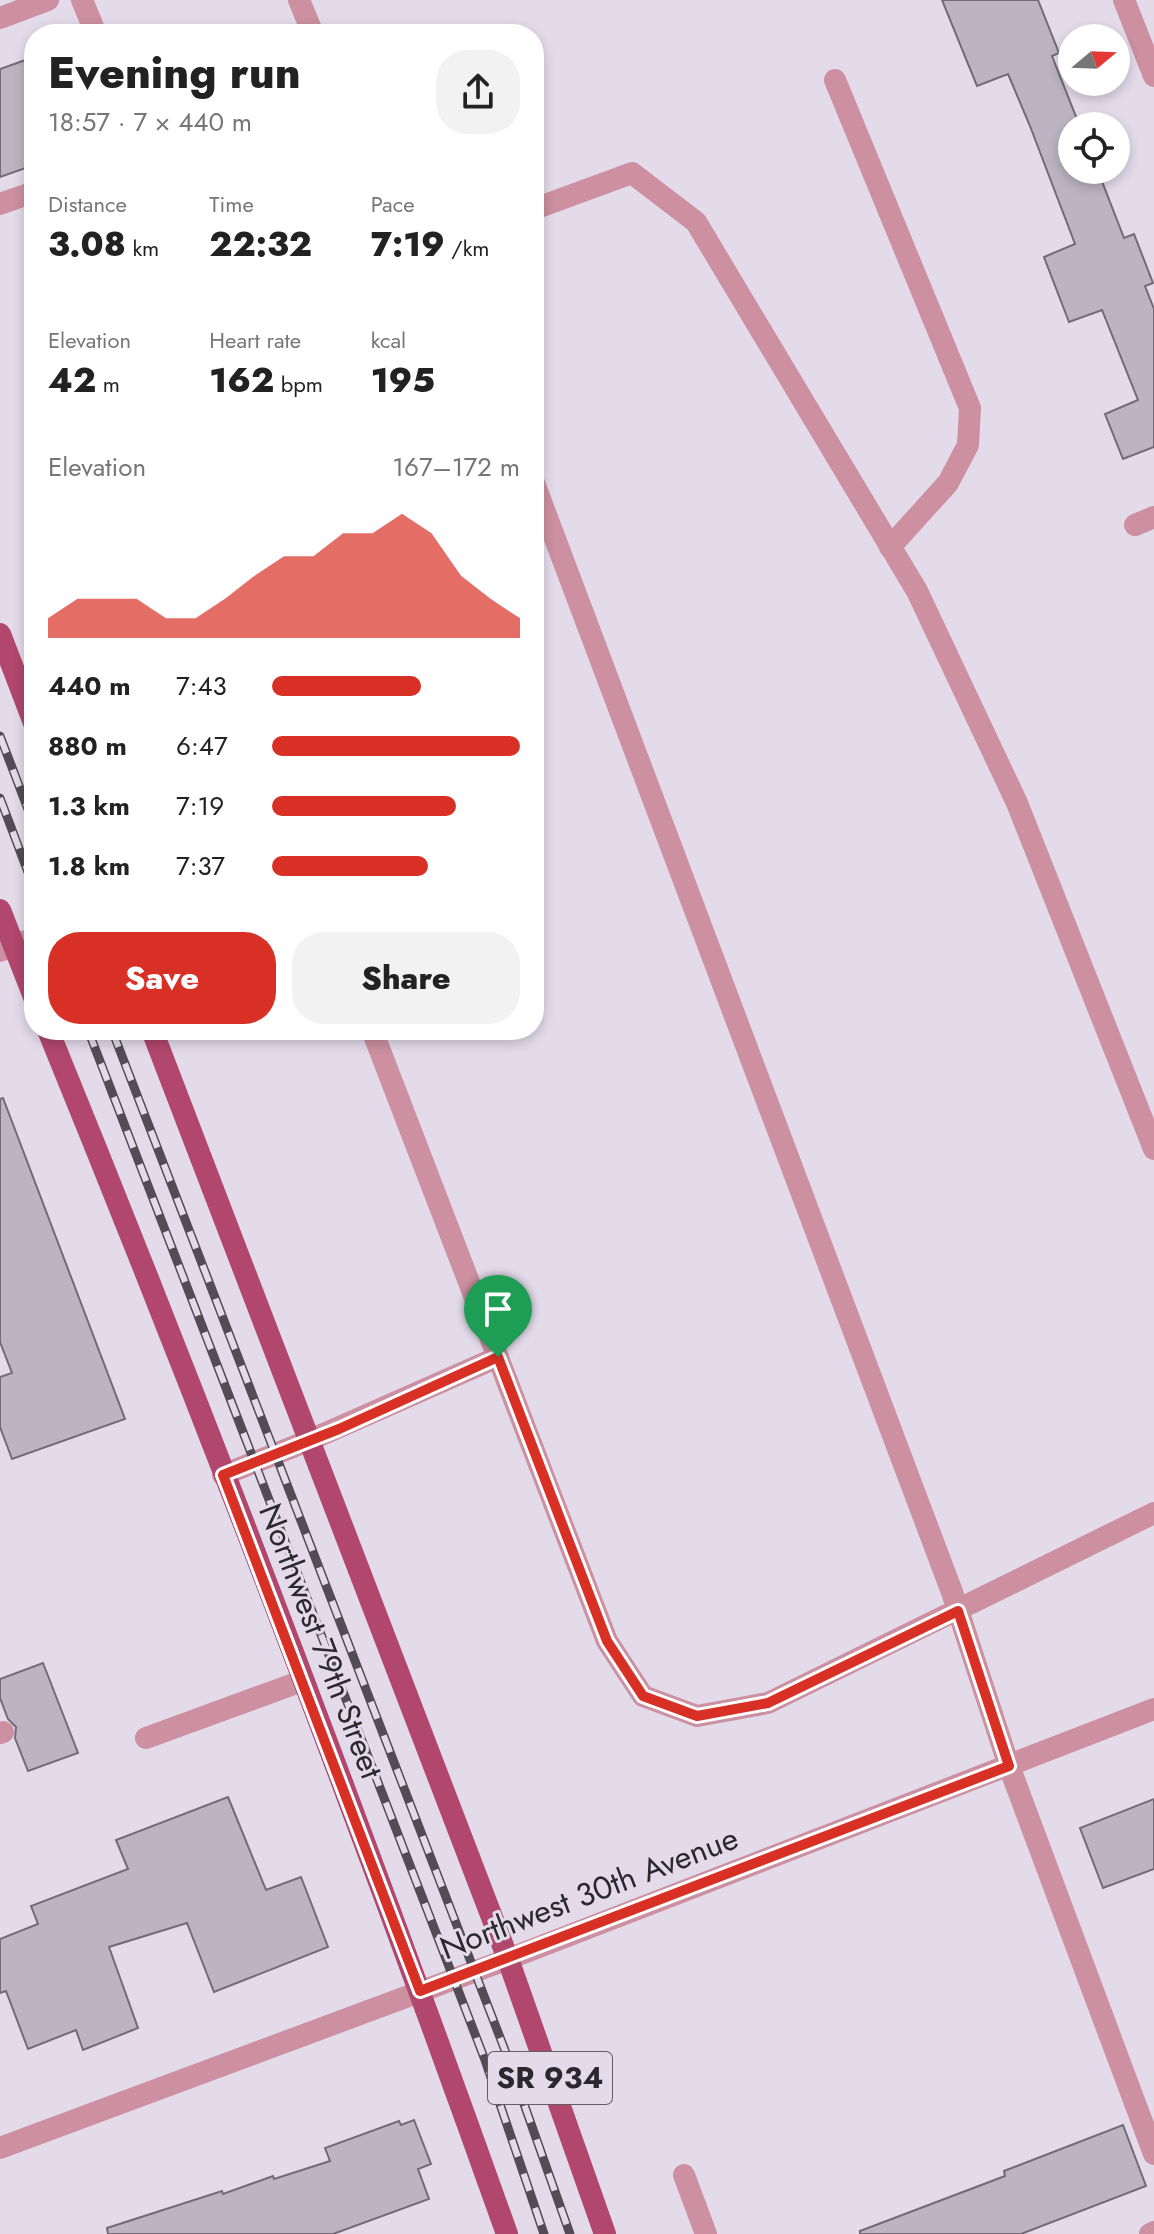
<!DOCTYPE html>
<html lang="en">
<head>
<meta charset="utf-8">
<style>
  :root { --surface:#fff; --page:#f2f2f2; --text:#222; --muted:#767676; --accent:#d93025 }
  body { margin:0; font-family:Jost,sans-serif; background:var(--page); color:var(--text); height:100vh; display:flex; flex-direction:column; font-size:30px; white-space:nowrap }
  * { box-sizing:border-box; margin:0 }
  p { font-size:26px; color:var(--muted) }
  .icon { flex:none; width:44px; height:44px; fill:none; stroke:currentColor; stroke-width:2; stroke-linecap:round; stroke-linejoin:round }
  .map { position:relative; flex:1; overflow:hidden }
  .panel { position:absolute; left:24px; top:24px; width:520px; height:1016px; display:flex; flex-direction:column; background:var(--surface); border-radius:32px; box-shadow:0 4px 12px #0003 }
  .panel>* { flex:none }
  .needle { width:52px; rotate:71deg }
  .buttons { position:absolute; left:1058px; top:24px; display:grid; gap:16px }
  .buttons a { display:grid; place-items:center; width:72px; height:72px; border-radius:50%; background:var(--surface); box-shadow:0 4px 12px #0003; font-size:40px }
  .pin { position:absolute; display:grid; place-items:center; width:68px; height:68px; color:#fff; margin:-82px -34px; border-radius:50% 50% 50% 0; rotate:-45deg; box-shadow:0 0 8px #0007 }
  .pin .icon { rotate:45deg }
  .round { display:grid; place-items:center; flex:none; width:84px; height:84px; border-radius:32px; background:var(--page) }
  .headline { display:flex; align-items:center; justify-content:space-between; height:136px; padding:0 24px }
  h1 { font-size:44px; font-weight:800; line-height:60px }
  .metrics { display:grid; grid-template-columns:repeat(3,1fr); gap:12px; height:136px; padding:8px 24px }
  .metrics div { display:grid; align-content:center }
  .metrics b { font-size:34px; font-weight:800 }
  .metrics small { font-size:22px; font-weight:400 }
  .metrics p { font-size:22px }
  .chart { height:224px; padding:16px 24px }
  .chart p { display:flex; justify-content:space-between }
  .chart svg { width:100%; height:144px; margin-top:8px; fill:var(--accent); opacity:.7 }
  .primary-button { display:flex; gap:16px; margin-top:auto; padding:16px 24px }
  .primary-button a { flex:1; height:92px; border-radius:32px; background:var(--accent); color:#fff; font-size:32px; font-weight:800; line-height:92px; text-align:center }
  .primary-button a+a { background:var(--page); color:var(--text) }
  ul { padding:0 24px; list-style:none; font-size:26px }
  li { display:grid; grid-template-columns:128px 96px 1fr; align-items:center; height:60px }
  li i { height:20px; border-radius:10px; background:var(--accent) }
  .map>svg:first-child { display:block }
  .building { fill:#bcb4c2; stroke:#736b78; stroke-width:2 }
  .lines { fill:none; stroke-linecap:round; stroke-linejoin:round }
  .service { stroke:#cc90a0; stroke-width:22 }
  .minor { stroke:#cc90a0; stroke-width:22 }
  .primary { stroke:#b1476d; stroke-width:22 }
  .rail-casing { stroke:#524d55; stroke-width:9 }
  .rail { stroke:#e3dbea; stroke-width:6; stroke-dasharray:18; stroke-linecap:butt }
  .route-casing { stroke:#fff; stroke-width:16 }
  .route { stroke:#d93025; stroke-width:10 }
  .labels { text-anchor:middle; stroke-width:6; stroke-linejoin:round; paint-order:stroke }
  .shield { fill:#e3dbea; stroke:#625e66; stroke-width:2 }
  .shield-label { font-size:30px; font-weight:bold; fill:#2b282e }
  .street-label { font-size:32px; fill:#2b282e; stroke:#e3dbea }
</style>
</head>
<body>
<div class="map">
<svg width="1154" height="2234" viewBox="0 0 1154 2234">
  <rect width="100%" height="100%" fill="#e3dbea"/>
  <g class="building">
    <polygon points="942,0 1038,0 1059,53 1052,56 1079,124 1087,120 1089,126 1072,126 1072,170 1101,170 1098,171 1124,238 1134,234 1153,283 1145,286 1154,309 1154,447 1123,459 1105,414 1138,400 1102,310 1069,322 1044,257 1075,244 1030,126 1008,74 977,86"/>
    <polygon points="34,57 34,165 0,177 0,69"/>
    <polygon points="3,1098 125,1419 12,1459 0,1427 0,1377 12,1373 0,1342 0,1099"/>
    <polygon points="43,1663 78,1753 28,1771 15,1738 16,1727 8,1719 0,1698 0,1679"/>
    <polygon points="228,1797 266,1890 301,1877 328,1947 214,1992 187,1923 109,1947 138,2028 83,2050 76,2030 28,2049 6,1991 0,1993 0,1939 38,1924 31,1906 128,1869 116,1840"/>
    <polygon points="1154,1799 1154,1869 1103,1888 1080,1828"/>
    <polygon points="414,2120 431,2164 418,2169 429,2199 333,2234 108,2234 107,2228 222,2191 223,2194 273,2176 274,2179 330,2161 325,2148 399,2121 401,2125"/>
    <polygon points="1123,2125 1146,2186 1021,2234 860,2234 860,2231 1005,2176 1004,2171"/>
  </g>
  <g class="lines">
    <g class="service">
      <polyline points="82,0 96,34"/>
      <polyline points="299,0 313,34"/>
      <polyline points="0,18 48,0"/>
      <polyline points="835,80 970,408 968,445 948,483 890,547"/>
      <polyline points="0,204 34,192"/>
      <polyline points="534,209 632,173 696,222 917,591 1017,803 1154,1149"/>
      <polyline points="534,483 952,1592 1009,1766 1154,2154"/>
      <polyline points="372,1030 607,1641 643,1696 697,1716 768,1703 1154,1513"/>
      <polyline points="310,1440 498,1357"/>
      <polyline points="0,1733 3,1732"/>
      <polyline points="146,1738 302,1681"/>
      <polyline points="684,2175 706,2234"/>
      <polyline points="1150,2234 1154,2232"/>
    </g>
    <g class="minor">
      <polyline points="1124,0 1154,76"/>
      <polyline points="1135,525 1154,517"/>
      <polyline points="0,951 34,938"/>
      <polyline points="223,1475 310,1440"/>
      <polyline points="0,2148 508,1959 1154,1709"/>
    </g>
    <g class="primary">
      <polyline points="0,634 34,723"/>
      <polyline points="0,910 34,997"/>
      <path d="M48,1030C210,1427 363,1830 507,2234"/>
      <polyline points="152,1030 508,1959 605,2234"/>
    </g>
    <defs>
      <g id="rail">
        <polyline points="0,736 34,825"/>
        <polyline points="0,798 34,888"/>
        <polyline points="88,1030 485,2060 544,2234"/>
        <polyline points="112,1030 506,2053 570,2234"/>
      </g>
    </defs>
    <use href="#rail" class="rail-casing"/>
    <use href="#rail" class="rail"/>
  </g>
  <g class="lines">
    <defs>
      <polygon id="route" points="498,1357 607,1641 643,1696 697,1716 768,1703 958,1611 1009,1766 420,1991 223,1475 339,1429"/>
    </defs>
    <use href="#route" class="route-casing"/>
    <use href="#route" class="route"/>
  </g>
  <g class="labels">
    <rect class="shield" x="488" y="2052" width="124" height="52" rx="6"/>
    <g class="shield-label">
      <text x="550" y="2088">SR 934</text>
    </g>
    <g class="street-label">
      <text transform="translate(321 1641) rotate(69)" y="11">Northwest 79th Street</text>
      <text transform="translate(589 1893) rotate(-21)" y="11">Northwest 30th Avenue</text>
    </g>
  </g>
</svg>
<div class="buttons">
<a><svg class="needle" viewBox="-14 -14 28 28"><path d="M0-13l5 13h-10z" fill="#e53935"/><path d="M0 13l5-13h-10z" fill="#767676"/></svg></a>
<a><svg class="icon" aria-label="locate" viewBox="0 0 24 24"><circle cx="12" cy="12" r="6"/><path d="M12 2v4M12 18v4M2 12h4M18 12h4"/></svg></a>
</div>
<div class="pin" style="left:498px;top:1357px;background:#1e9e55"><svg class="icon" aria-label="arrive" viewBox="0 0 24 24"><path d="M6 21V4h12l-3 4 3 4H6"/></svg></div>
<section class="panel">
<div class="headline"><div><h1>Evening run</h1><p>18:57 · 7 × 440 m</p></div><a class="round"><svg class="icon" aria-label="share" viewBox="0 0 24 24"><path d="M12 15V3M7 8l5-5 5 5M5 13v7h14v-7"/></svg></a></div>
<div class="metrics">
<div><p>Distance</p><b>3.08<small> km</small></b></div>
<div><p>Time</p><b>22:32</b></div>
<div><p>Pace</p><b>7:19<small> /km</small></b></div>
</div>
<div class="metrics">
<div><p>Elevation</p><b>42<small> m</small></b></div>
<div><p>Heart rate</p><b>162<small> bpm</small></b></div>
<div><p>kcal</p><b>195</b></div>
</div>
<div class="chart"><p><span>Elevation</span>167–172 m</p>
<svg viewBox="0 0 160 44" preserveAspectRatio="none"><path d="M0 44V38L10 32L20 32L30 32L40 38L50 38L60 32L70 25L80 19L90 19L100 12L110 12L120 6L130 12L140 25L150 32L160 38V44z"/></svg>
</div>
<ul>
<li><b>440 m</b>7:43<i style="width:60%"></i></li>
<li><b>880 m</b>6:47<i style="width:100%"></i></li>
<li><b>1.3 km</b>7:19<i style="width:74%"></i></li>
<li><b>1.8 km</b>7:37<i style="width:63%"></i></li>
</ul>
<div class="primary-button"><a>Save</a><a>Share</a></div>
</section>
</div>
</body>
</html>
